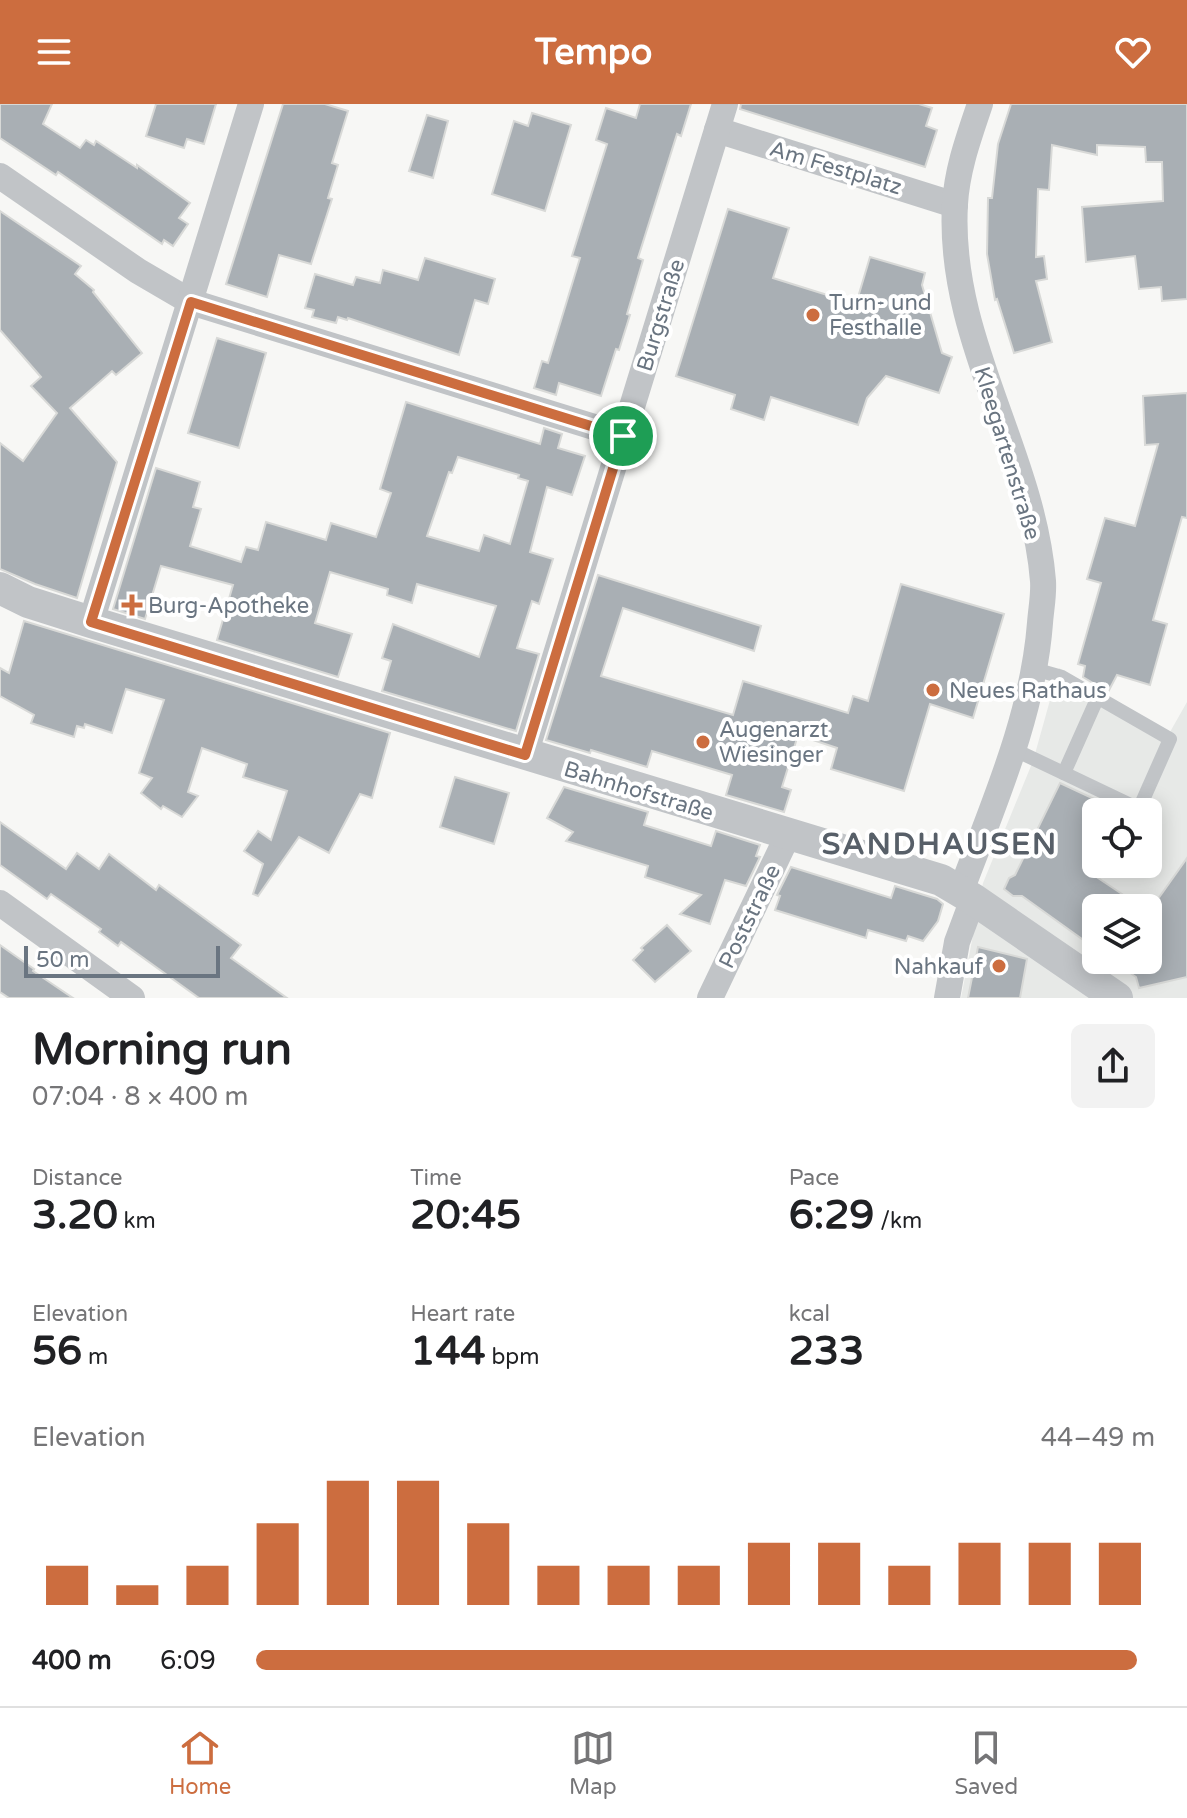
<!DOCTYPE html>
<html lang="en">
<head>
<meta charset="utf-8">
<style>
  :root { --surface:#fff; --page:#f2f2f2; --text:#202124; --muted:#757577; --line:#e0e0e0; --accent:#cc6d3f }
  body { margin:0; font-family:"Varela Round",sans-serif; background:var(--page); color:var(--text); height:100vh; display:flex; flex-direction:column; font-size:30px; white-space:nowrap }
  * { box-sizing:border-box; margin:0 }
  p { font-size:26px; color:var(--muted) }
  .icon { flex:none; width:44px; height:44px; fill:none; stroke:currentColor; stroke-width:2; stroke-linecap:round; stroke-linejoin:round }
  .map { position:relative; height:894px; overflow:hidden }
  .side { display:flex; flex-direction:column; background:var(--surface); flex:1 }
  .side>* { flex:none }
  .tools { position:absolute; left:1082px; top:694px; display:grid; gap:16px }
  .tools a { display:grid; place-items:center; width:80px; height:80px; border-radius:12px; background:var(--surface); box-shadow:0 4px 20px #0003; font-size:40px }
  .scale { position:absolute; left:24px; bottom:20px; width:196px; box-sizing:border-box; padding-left:8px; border:4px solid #6a7581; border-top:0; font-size:22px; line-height:28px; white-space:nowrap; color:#6a7581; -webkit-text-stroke:6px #fff; paint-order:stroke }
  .pin { position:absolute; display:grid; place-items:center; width:68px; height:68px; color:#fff; margin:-34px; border:4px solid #fff; border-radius:50%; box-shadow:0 2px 8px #0007 }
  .round { display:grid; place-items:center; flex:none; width:84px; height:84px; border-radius:12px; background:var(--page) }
  .overview { display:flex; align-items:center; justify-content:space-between; height:136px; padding:0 32px }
  h1 { font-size:44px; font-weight:800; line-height:60px }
  .metrics { display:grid; grid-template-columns:repeat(3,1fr); gap:12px; height:136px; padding:8px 32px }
  .metrics div { display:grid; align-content:center }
  .metrics b { font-size:40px; font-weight:800 }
  .metrics small { font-size:22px; font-weight:400 }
  .metrics p { font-size:22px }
  .chart { height:224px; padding:16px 32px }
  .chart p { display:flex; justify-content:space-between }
  .chart svg { width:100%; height:144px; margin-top:8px; stroke:var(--accent); stroke-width:6 }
  ul { padding:0 32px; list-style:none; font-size:26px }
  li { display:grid; grid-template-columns:128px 96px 1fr; align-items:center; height:60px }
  li i { height:20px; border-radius:10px; background:var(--accent) }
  header { display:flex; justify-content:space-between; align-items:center; height:104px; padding:0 32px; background:var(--accent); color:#fff; font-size:36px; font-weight:800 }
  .tabs { display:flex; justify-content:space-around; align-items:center; height:112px; border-top:2px solid var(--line); background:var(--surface); font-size:22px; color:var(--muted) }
  .tabs a { display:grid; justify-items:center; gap:4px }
  .tabs .active { color:var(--accent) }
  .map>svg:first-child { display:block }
  .built { fill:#e7e9e7; fill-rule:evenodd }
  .building { fill:#a9afb4; stroke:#d8d9d7; stroke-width:2; fill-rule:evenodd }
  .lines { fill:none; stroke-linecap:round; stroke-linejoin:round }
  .service { stroke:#c1c4c7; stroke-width:14 }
  .minor { stroke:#c1c4c7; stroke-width:26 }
  .tertiary { stroke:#c1c4c7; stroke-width:32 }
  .route-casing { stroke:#fff; stroke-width:16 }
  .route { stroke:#cc6d3f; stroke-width:10 }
  .poi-dot { fill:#cc6d3f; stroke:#fff; stroke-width:3 }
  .labels { text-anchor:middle; stroke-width:8; stroke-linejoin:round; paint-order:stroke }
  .street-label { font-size:22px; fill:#6a7581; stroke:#fff }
  .poi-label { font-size:22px; fill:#6a7581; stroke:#fff; text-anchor:start }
  .district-label { font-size:30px; font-weight:bold; letter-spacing:2px; fill:#575f68; stroke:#fff }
</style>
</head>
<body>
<header><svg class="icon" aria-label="menu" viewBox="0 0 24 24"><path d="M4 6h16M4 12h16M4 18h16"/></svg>Tempo<svg class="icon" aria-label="heart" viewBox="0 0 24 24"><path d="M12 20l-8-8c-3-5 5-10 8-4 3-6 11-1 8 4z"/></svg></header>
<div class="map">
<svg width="1187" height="894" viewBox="0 0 1187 894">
  <rect width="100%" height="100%" fill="#f7f7f5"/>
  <path class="built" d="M1059,564L1170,628L1187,598V894H961L983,779L1033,657ZM1096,708H1148V760H1096ZM1096,804H1148V856H1096Z"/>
  <g class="building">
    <polygon points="0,0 52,0 43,20 80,44 86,36 94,41 96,37 137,64 137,61 190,99 179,114 188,120 173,142 164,136 162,140 58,68 56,71 0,34"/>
    <polygon points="156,0 216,0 204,40 187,35 184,44 146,32"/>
    <polygon points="283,0 325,0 348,7 332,59 338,61 328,94 332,95 311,160 279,151 267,193 226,180"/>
    <polygon points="640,0 691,0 681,32 677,30 638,154 643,156 627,210 630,211 619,246 616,245 601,292 559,279 556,291 534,284 542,257 548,259 580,154 572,152 607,40 596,36 606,4 636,14"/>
    <polygon points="741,0 919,0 932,4 926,22 937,26 925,63 740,5"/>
    <polygon points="1011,0 1187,0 1187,195 1162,197 1161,183 1139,185 1135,152 1086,158 1082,103 1163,97 1162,58 1146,58 1145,43 1097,41 1097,51 1052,41 1049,86 1038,85 1036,153 1044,152 1047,175 1036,177 1052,238 1014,249 997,195 995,196 987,150 988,94 992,94 998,40"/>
    <polygon points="532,9 571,21 545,107 492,90 514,17 528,22"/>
    <polygon points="427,11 448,17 433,74 409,67"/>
    <polygon points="728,105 789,124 773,174 856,200 870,153 925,169 922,181 942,249 952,253 939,289 886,272 867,294 858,321 771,293 764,316 731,305 735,291 676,272"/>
    <polygon points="0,107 81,162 75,170 94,186 93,188 142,249 116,271 112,267 70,304 117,358 77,494 35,480 0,465 0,339 23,357 57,309 31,282 41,273 0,226"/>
    <polygon points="425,154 495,175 488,200 475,196 459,251 348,214 347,216 338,213 336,219 312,213 314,206 305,204 315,170 353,181 356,173 380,179 383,166 418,176"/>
    <polygon points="217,234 266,249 239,344 188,329"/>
    <polygon points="1187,289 1187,414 1182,413 1153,516 1167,520 1150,581 1117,571 1108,588 1083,573 1085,562 1078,560 1101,479 1087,475 1105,414 1135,422 1158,340 1145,341 1143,292"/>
    <path d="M406,298L540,340L544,324L562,330L558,344L585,352L572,391L547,383L530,448L553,455L539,500L532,497L517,544L539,550L516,627L382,587L391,557L382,554L393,520L479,553L496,502L417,480L412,499L387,491L388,485L330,468L315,519L352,530L338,573L217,536L233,481L161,462L145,515L113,505L156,364L200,378L193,403L201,405L190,442L241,458L246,443L258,446L266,418L326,436L331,419L376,433L391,389L380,385ZM458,353L519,371L518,374L528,377L510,440L484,431L479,447L427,432L449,368L452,369Z"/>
    <polygon points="598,471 761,522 754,547 623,504 601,572 733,611 743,577 848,609 853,592 868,597 901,480 1004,510 973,614 930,600 904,687 831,665 837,644 798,631 782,683 791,686 784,708 726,691 732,671 652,647 647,663 591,646 590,649 546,636"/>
    <polygon points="24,517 390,629 372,694 360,690 329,749 299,733 258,792 253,790 263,760 244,747 258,727 271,736 287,687 243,673 247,660 202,644 188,688 198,692 182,713 163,702 161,705 141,689 152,674 139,669 164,596 126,585 112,629 85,620 84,624 77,622 74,633 31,619 34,611 0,592 0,564 9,569"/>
    <polygon points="455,673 509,689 494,740 440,723"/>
    <polygon points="1060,679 1122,708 1096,708 1096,736 1083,764 1143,804 1096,804 1096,845 1022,792 1013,792 1004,785 1009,774 1015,771"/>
    <polygon points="564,683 648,708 644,721 711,742 716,727 760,741 756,752 760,753 746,782 725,776 710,820 680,810 701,791 645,773 648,762 566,737 573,728 547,714"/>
    <polygon points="0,718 66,765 77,749 99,765 109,750 156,786 159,781 241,841 231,854 287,894 199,894 121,838 118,842 99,828 101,825 51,790 47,795 0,761"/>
    <polygon points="1187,754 1187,873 1139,884 1136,873 1112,856 1148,856 1148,809"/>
    <polygon points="791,763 891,794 895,782 937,795 943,800 938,817 923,837 908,832 906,837 868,826 866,834 775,806 780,792 777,791"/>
    <polygon points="667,821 691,847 655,878 633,856 643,846 641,844"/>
    <polygon points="0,841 34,865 33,867 73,894 9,894 0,888"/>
    <polygon points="978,843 1027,855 1020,894 968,894"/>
  </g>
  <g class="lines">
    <g class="service">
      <polyline points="1013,645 1139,705 1170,635 1062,573 1034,565"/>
      <polyline points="1064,669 1097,595"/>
    </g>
    <g class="minor">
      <polyline points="717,26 955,101"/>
      <polyline points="0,72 138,167 191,198 623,332"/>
      <polyline points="91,518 251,0"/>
      <polyline points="525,651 725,0"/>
      <path d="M961,787C993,701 1033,612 1040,519C1041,505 1044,491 1043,477C1033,348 947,235 955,100C957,65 969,33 980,0"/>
      <polyline points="0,799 132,894"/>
      <polyline points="710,894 788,731"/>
      <polyline points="947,894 957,838 973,795"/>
    </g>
    <polyline class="tertiary" points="0,484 28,498 91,518 941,776 973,795 1117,894"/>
  </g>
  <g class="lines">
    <defs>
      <polygon id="route" points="191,198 623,332 525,651 91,518"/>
    </defs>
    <use href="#route" class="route-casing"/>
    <use href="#route" class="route"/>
  </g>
  <g class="poi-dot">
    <circle cx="813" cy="211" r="8"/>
    <path d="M128 489h8v8h8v8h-8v8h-8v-8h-8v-8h8z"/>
    <circle cx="933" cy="586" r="8"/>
    <circle cx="703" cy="638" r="8"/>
    <circle cx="999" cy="862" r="8"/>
  </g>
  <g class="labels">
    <g class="street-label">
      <text transform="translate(836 63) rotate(17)" y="8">Am Festplatz</text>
      <text transform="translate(660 211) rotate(-73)" y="8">Burgstraße</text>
      <text transform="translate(1008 349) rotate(73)" y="8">Kleegartenstraße</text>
      <text transform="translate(639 686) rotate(17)" y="8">Bahnhofstraße</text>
      <text transform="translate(749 812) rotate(-64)" y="8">Poststraße</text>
    </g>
    <g class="poi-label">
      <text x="829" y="206">Turn- und<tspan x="829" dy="25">Festhalle</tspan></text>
      <text x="148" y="509">Burg-Apotheke</text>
      <text x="949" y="594">Neues Rathaus</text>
      <text x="719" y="633">Augenarzt<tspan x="719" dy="25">Wiesinger</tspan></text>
      <text x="983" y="870" text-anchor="end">Nahkauf</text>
    </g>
    <g class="district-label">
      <text x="940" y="750">SANDHAUSEN</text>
    </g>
  </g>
</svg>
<div class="tools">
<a><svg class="icon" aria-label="locate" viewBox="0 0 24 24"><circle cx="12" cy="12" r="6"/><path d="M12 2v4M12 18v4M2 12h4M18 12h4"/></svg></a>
<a><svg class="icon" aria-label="layers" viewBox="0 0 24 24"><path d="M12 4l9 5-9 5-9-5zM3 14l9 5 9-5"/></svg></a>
</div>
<div class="scale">50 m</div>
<div class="pin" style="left:623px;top:332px;background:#1e9e55"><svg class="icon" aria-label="arrive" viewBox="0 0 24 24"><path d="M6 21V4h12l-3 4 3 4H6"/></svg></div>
</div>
<section class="side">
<div class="overview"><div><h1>Morning run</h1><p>07:04 · 8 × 400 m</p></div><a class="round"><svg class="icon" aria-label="share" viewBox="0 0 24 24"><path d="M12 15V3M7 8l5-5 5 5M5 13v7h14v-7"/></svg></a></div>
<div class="metrics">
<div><p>Distance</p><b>3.20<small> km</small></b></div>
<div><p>Time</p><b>20:45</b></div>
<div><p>Pace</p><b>6:29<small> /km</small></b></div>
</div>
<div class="metrics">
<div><p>Elevation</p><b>56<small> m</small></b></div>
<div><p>Heart rate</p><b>144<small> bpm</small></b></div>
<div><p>kcal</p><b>233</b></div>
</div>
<div class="chart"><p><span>Elevation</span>44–49 m</p>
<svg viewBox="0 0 160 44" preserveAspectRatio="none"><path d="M5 44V32M15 44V38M25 44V32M35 44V19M45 44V6M55 44V6M65 44V19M75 44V32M85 44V32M95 44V32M105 44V25M115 44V25M125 44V32M135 44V25M145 44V25M155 44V25"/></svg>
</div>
<ul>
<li><b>400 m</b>6:09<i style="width:98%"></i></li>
</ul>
</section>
<nav class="tabs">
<a class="active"><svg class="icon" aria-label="home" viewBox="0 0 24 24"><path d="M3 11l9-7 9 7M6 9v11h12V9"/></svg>Home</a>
<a><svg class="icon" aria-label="map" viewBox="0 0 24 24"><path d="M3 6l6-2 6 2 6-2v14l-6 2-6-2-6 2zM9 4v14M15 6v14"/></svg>Map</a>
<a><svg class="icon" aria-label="saved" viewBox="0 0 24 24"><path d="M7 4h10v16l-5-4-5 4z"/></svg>Saved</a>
</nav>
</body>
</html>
